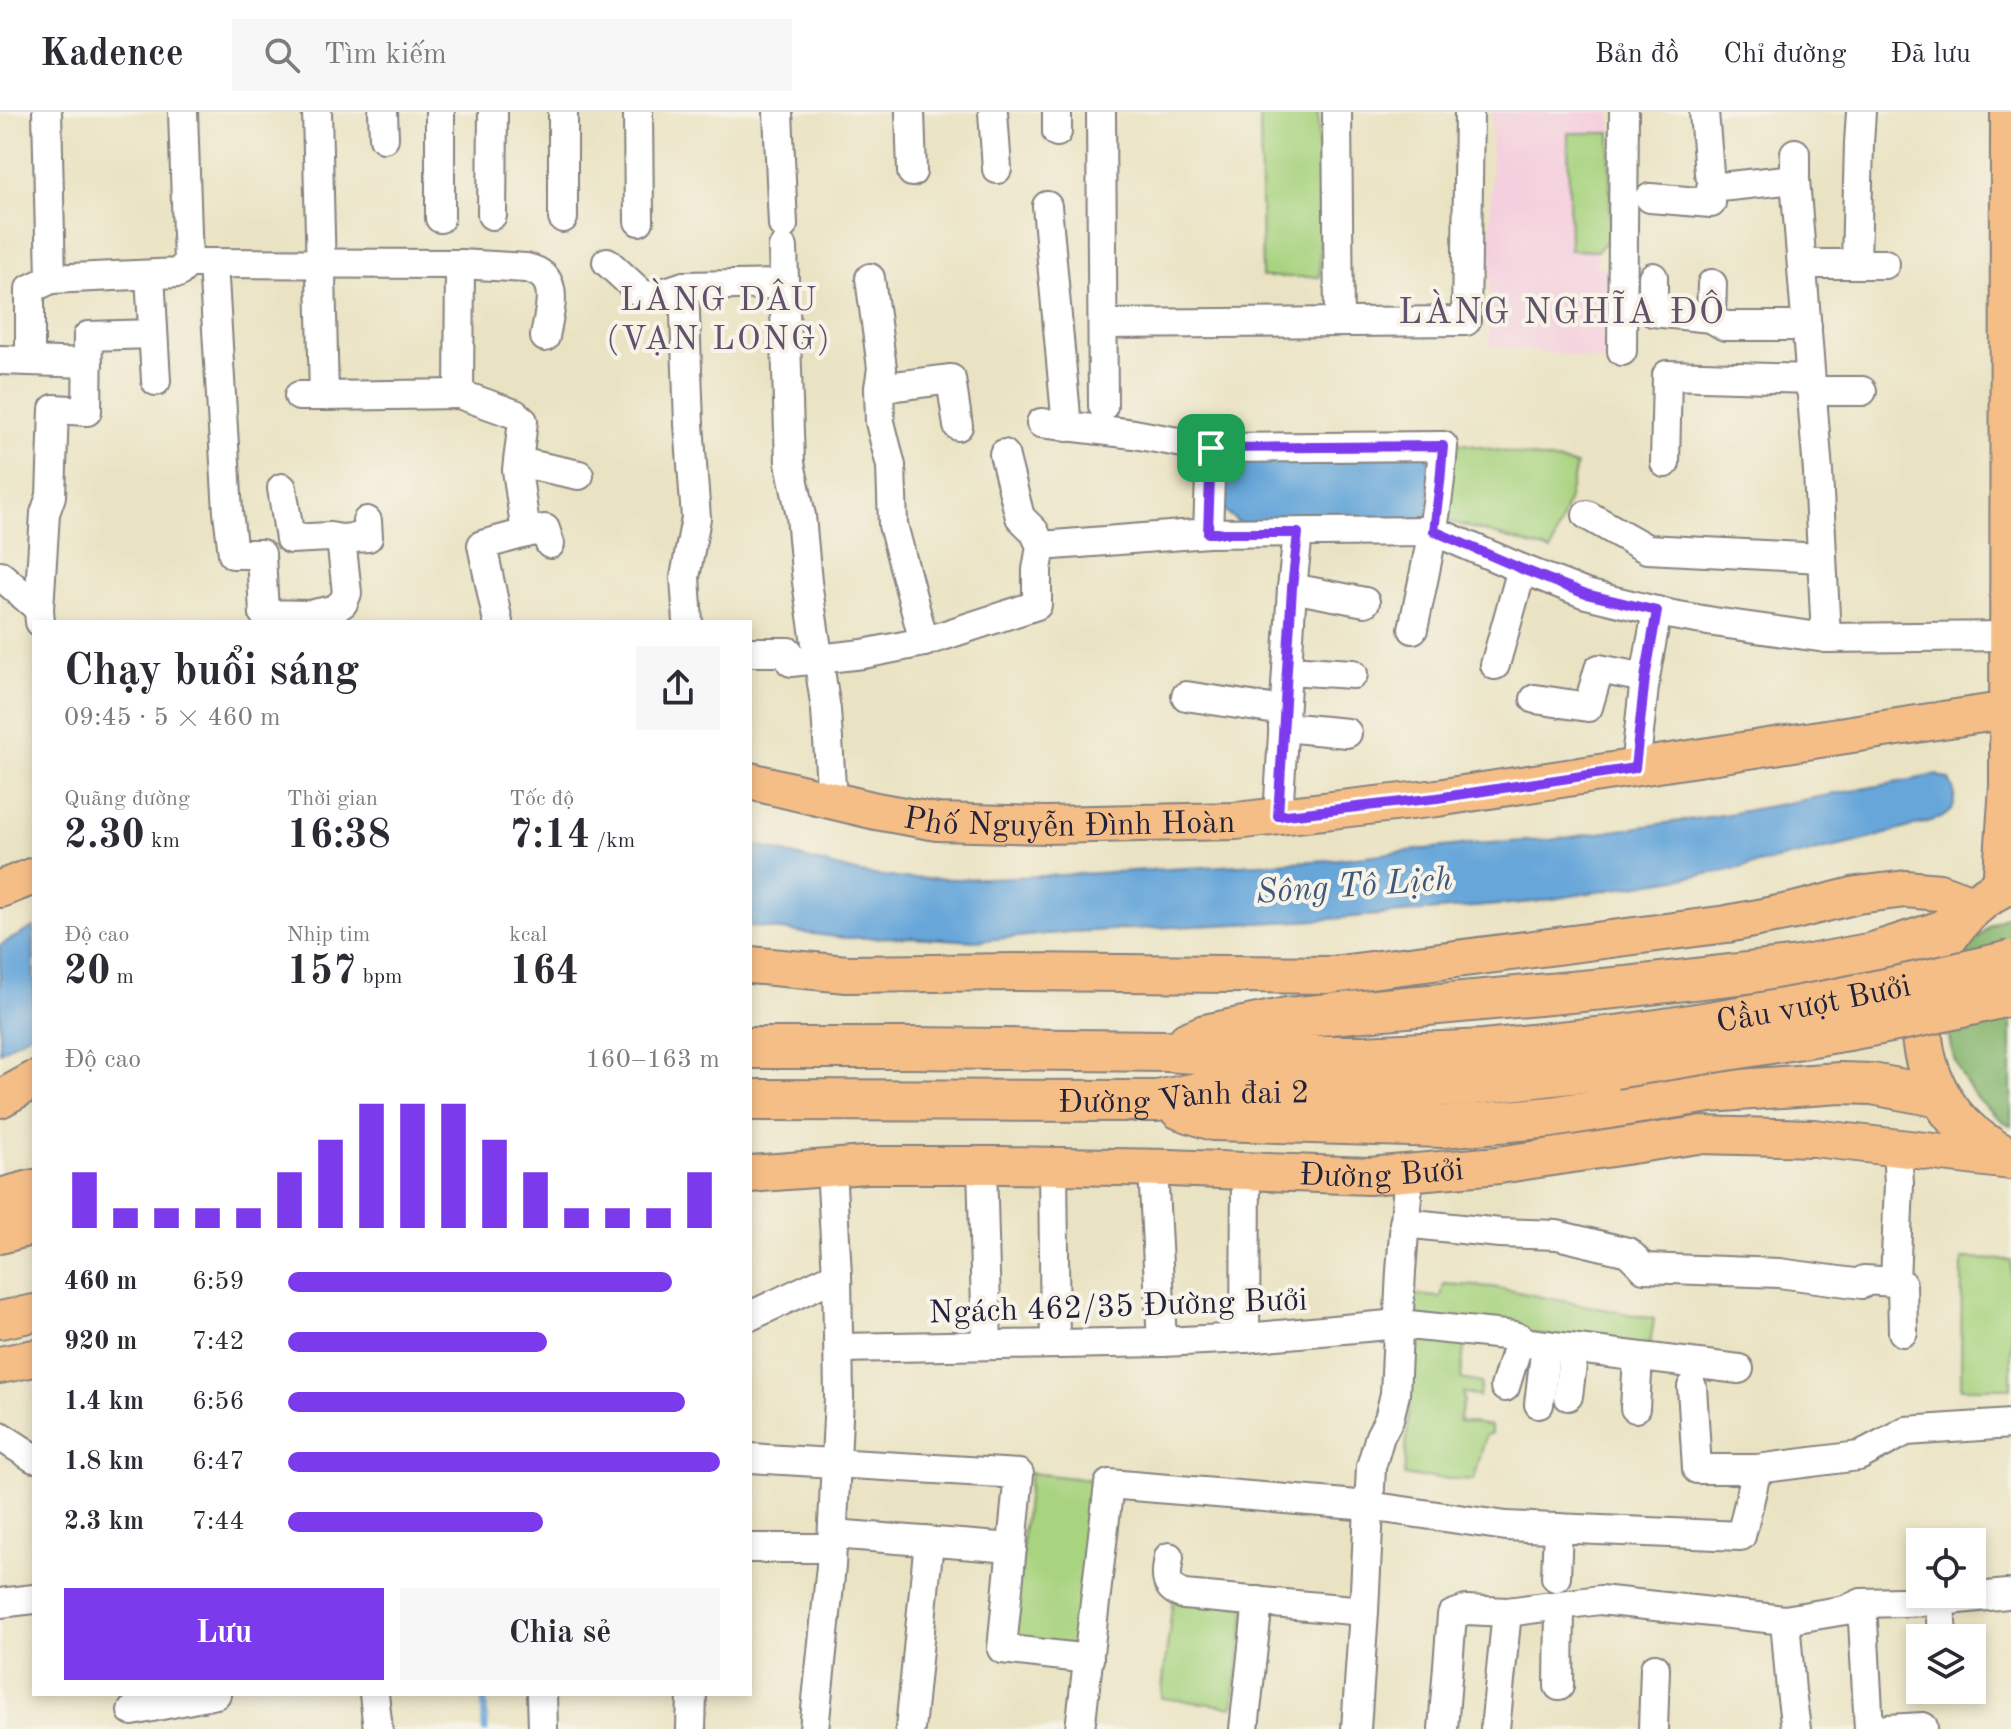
<!DOCTYPE html>
<html lang="vi">
<head>
<meta charset="utf-8">
<style>
  :root { --surface:#fff; --page:#f7f7f7; --text:#2b2b33; --muted:#7c7c81; --line:#e1e1e2; --accent:#7c3aed }
  body { margin:0; font-family:"Old Standard TT",serif; background:var(--page); color:var(--text); height:100vh; display:flex; flex-direction:column; font-size:30px; white-space:nowrap }
  * { box-sizing:border-box; margin:0 }
  p { font-size:26px; color:var(--muted) }
  .icon { flex:none; width:44px; height:44px; fill:none; stroke:currentColor; stroke-width:2; stroke-linecap:round; stroke-linejoin:round }
  .map { position:relative; flex:1; overflow:hidden }
  .sheet { position:absolute; left:32px; top:508px; width:720px; height:1076px; display:flex; flex-direction:column; background:var(--surface); border-radius:0px; box-shadow:0 4px 12px #0003 }
  .sheet>* { flex:none }
  .fabs { position:absolute; left:1906px; top:1416px; display:grid; gap:16px }
  .fabs a { display:grid; place-items:center; width:80px; height:80px; border-radius:0px; background:var(--surface); box-shadow:0 4px 12px #0003; font-size:40px }
  .pin { position:absolute; display:grid; place-items:center; width:68px; height:68px; color:#fff; margin:-34px; border-radius:16px; box-shadow:0 4px 12px #0006 }
  .round { display:grid; place-items:center; flex:none; width:84px; height:84px; border-radius:0px; background:var(--page) }
  .overview { display:flex; align-items:center; justify-content:space-between; height:136px; padding:0 32px }
  h1 { font-size:44px; font-weight:600; line-height:60px }
  .stats { display:grid; grid-template-columns:repeat(3,1fr); gap:12px; height:136px; padding:8px 32px }
  .stats div { display:grid; align-content:center }
  .stats b { font-size:40px; font-weight:600 }
  .stats small { font-size:22px; font-weight:400 }
  .stats p { font-size:22px }
  .chart { height:224px; padding:16px 32px }
  .chart p { display:flex; justify-content:space-between }
  .chart svg { width:100%; height:144px; margin-top:8px; stroke:var(--accent); stroke-width:6 }
  .action { display:flex; gap:16px; margin-top:auto; padding:16px 32px }
  .action a { flex:1; height:92px; border-radius:0px; background:var(--accent); color:#fff; font-size:32px; font-weight:600; line-height:92px; text-align:center }
  .action a+a { background:var(--page); color:var(--text) }
  ul { padding:0 32px; list-style:none; font-size:26px }
  li { display:grid; grid-template-columns:128px 96px 1fr; align-items:center; height:60px }
  li i { height:20px; border-radius:10px; background:var(--accent) }
  header { display:flex; align-items:center; gap:48px; box-sizing:border-box; height:112px; padding:0 40px; background:var(--surface); border-bottom:2px solid var(--line) }
  header strong { font-size:38px }
  nav { display:flex; gap:44px; margin-inline-start:auto; font-size:28px }
  .search { width:560px; height:72px; background:var(--page); display:flex; align-items:center; gap:20px; box-sizing:border-box; padding:0 28px; border-radius:0px; color:var(--muted); font-size:30px }
  .map>svg:first-child { display:block }
  .built { fill:#f4cfdd }
  .green { fill:#a8d37f; stroke:#657a5d; stroke-width:2 }
  .forest { fill:#86b56e; stroke:#546c54; stroke-width:2 }
  .water { fill:#66a6d9; stroke:#44648a; stroke-width:2 }
  .lines { fill:none; stroke-linecap:round; stroke-linejoin:round }
  .stream { stroke:#66a6d9; stroke-width:7 }
  .minor-casing { stroke:#86827f; stroke-width:32 }
  .major-casing { stroke:#86827f; stroke-width:40 }
  .highway-casing { stroke:#86827f; stroke-width:44 }
  .minor { stroke:#fff; stroke-width:28 }
  .major { stroke:#f6be87; stroke-width:36 }
  .highway { stroke:#f6be87; stroke-width:40 }
  .highway-bridge-casing { stroke:#86827f; stroke-width:44; stroke-linecap:butt }
  .highway-bridge { stroke:#f6be87; stroke-width:40 }
  .route-casing { stroke:#fff; stroke-width:16 }
  .route { stroke:#7c3aed; stroke-width:10 }
  .labels { text-anchor:middle; stroke-width:8; stroke-linejoin:round; paint-order:stroke }
  .street-label { font-size:32px; fill:#22223b; stroke:#f7f3e8 }
  .neighbourhood-label { font-size:34px; letter-spacing:2px; fill:#61516b; stroke:#f7f3e8 }
  .water-label { font-size:34px; font-style:italic; fill:#3d577a; stroke:#f7f3e8 }
  .quarter-label { font-size:36px; letter-spacing:2px; fill:#61516b; stroke:#f7f3e8 }
</style>
</head>
<body>
<header>
<strong>Kadence</strong>
<div class="search"><svg class="icon" aria-label="search" viewBox="0 0 24 24"><circle cx="10" cy="10" r="6"/><path d="M15 15l6 6"/></svg>Tìm kiếm</div>
<nav><a>Bản đồ</a><a>Chỉ đường</a><a>Đã lưu</a></nav>
</header>
<div class="map">
<svg width="2011" height="1617" viewBox="0 0 2011 1617">
  <rect width="100%" height="100%" fill="#f7f3e8"/>
  <filter id="ink" filterUnits="userSpaceOnUse"><feTurbulence type="fractalNoise" baseFrequency=".0125" numOctaves="2"/><feDisplacementMap in="SourceGraphic" scale="16" xChannelSelector="R" yChannelSelector="G"/><feConvolveMatrix kernelMatrix="1 2 1 2 8 2 1 2 1" color-interpolation-filters="sRGB"/></filter>
  <filter id="wash" filterUnits="userSpaceOnUse"><feTurbulence type="fractalNoise" baseFrequency=".006" numOctaves="4" result="noise"/><feDisplacementMap in="SourceGraphic" scale="32" xChannelSelector="R" yChannelSelector="G"/><feGaussianBlur stdDeviation="1.8" result="paint"/><feColorMatrix in="noise" values="0 0 0 0 0 0 0 0 0 0 0 0 0 0 0 0 0 1.4 0 .05"/><feComposite in="paint" operator="in"/></filter>
  <g filter="url(#wash)">
    <rect width="100%" height="100%" fill="#eae3c3"/>
    <polygon class="built" points="1492,0 1611,0 1610,126 1597,139 1596,152 1607,158 1610,168 1609,249 1489,233"/>
    <g class="green">
      <polygon points="1260,0 1318,0 1320,165 1262,165"/>
      <polygon points="1568,21 1610,21 1610,126 1597,139 1570,138"/>
      <polygon points="1443,328 1576,353 1569,386 1551,439 1438,406"/>
      <polygon points="1962,1147 2011,1148 2011,1276 1961,1276"/>
      <polygon points="1444,1172 1492,1175 1654,1207 1649,1239 1410,1203 1410,1183 1441,1185"/>
      <polygon points="1415,1218 1465,1224 1461,1267 1481,1271 1479,1285 1463,1280 1464,1288 1459,1309 1491,1314 1491,1322 1486,1323 1474,1368 1404,1364"/>
      <polygon points="1030,1361 1092,1368 1074,1533 1011,1526"/>
      <polygon points="1173,1486 1246,1495 1233,1595 1161,1586"/>
    </g>
    <path class="forest" d="M2011,801V1014C1936,970 1925,872 1990,814C1996,809 2004,805 2011,801Z"/>
    <g class="water">
      <polygon points="1429,337 1429,408 1239,411 1218,393 1218,350 1231,340"/>
      <path d="M1936,663L1949,668C1958,684 1958,697 1941,706L1858,730L1726,759L1534,790L1318,808L1070,820L975,829L909,825L844,826L750,814V732L860,761L897,766L958,767L1042,764L1330,748L1469,732L1550,728L1728,702Z"/>
      <polygon points="34,815 34,919 0,940 0,833"/>
    </g>
    <g class="lines">
      <polyline class="stream" points="484,1582 485,1617"/>
    </g>
  </g>
  <g filter="url(#ink)">
    <g class="lines">
      <defs>
        <g id="minor">
          <polyline points="47,0 51,167"/>
          <polyline points="183,0 188,151"/>
          <polyline points="317,0 324,284 459,282"/>
          <polyline points="383,0 384,26"/>
          <polyline points="440,0 440,106"/>
          <polyline points="638,0 639,109"/>
          <polyline points="778,0 783,113"/>
          <polyline points="910,0 912,60"/>
          <polyline points="993,0 997,57"/>
          <polyline points="1057,0 1057,20"/>
          <polyline points="1101,0 1103,294"/>
          <polyline points="1337,0 1339,210"/>
          <polyline points="1704,0 1709,61"/>
          <polyline points="1795,41 1795,67 1818,360 1826,526"/>
          <polyline points="1650,86 1711,91 1711,76 1795,67"/>
          <polyline points="1047,94 1067,315"/>
          <polyline points="492,103 493,0"/>
          <polyline points="563,106 563,0"/>
          <polyline points="783,136 790,351 801,404 807,470 826,598 832,689"/>
          <polyline points="607,150 643,183 653,184 684,174 784,172"/>
          <path d="M188,151L460,152L526,156C563,164 549,198 545,225"/>
          <polyline points="213,151 228,400 233,442 261,442 264,502 309,503 309,510"/>
          <polyline points="460,152 459,282 515,302 523,309 517,358 526,421 482,433 498,510"/>
          <polyline points="1803,152 1856,152 1859,31 1861,0"/>
          <polyline points="1856,152 1885,152"/>
          <polyline points="150,163 156,269"/>
          <polyline points="1653,165 1653,200 1711,206 1725,214 1807,214"/>
          <polyline points="870,166 882,256 879,276 880,310 891,354 893,413 924,530"/>
          <polyline points="684,174 689,312 696,406 685,465 688,510"/>
          <polyline points="1711,206 1712,172"/>
          <polyline points="1103,212 1466,209 1469,0"/>
          <polyline points="1622,239 1624,0"/>
          <polyline points="0,248 88,251"/>
          <polyline points="30,248 30,177 51,167 178,161 188,151"/>
          <polyline points="879,276 951,267 958,314"/>
          <polyline points="1811,279 1862,279"/>
          <polyline points="299,284 324,284"/>
          <polyline points="1041,311 1134,322 1211,336 1208,421"/>
          <path d="M1211,336L1443,334C1439,396 1426,456 1413,517"/>
          <polyline points="1004,342 1020,405 1034,419 1041,434"/>
          <polyline points="518,350 579,363"/>
          <polyline points="1665,351 1667,263 1810,267"/>
          <polyline points="282,376 290,427 330,425 341,427"/>
          <polyline points="1587,403 1647,437 1822,446"/>
          <polyline points="526,421 545,417 550,432"/>
          <polyline points="0,463 39,497"/>
          <polyline points="1292,476 1365,490"/>
          <polyline points="309,503 333,498 343,491 347,481 341,427 368,425 367,409"/>
          <polyline points="40,510 39,497 45,401 51,384 54,297 87,299 88,224 153,222"/>
          <polyline points="750,540 789,540 791,550 863,542 924,530 1037,493 1037,458 1041,434 1208,421 1434,419 1522,457 1586,482 1673,503 1714,510 1826,526 2009,524"/>
          <polyline points="1495,553 1522,457"/>
          <polyline points="1287,558 1353,562"/>
          <polyline points="1186,584 1284,599"/>
          <polyline points="1535,587 1588,595 1599,557 1645,566"/>
          <polyline points="1283,615 1347,621"/>
          <polyline points="1635,656 1645,566 1657,499"/>
          <polyline points="1278,704 1292,476 1298,421"/>
          <polyline points="1897,1035 1899,1072 1895,1170 1902,1172 1903,1220"/>
          <polyline points="982,1053 987,1233"/>
          <polyline points="1053,1054 1055,1232"/>
          <polyline points="1153,1056 1162,1230"/>
          <polyline points="1404,1111 1500,1121 1557,1123 1628,1140 1644,1156 1779,1161 1862,1172 1864,1168 1895,1170"/>
          <polyline points="750,1204 837,1163"/>
          <polyline points="1245,1226 1246,1059"/>
          <polyline points="839,1236 1162,1230 1245,1226 1399,1212 1514,1224 1529,1231 1739,1257"/>
          <polyline points="1505,1275 1520,1226"/>
          <polyline points="1692,1275 1697,1357 1757,1357"/>
          <polyline points="1568,1284 1574,1237"/>
          <polyline points="1539,1292 1546,1233"/>
          <polyline points="1635,1296 1638,1246"/>
          <polyline points="0,1324 34,1346"/>
          <polyline points="750,1346 1019,1362 1002,1537 1089,1547"/>
          <polyline points="833,1422 1012,1436"/>
          <polyline points="750,1436 832,1436"/>
          <path d="M1169,1445C1166,1464 1163,1475 1184,1483L1364,1499"/>
          <polyline points="1556,1465 1558,1416"/>
          <polyline points="1940,1489 1942,1526"/>
          <polyline points="0,1491 34,1487"/>
          <polyline points="1862,1491 1869,1617"/>
          <polyline points="1785,1508 1791,1579 1796,1617"/>
          <polyline points="1559,1574 1560,1494"/>
          <polyline points="374,1582 378,1617"/>
          <polyline points="542,1582 543,1617"/>
          <polyline points="132,1599 216,1582"/>
          <polyline points="691,1617 692,1582"/>
          <polyline points="814,1617 831,1454 839,1285 837,1163 831,1055"/>
          <polyline points="910,1617 929,1429"/>
          <polyline points="1080,1617 1109,1372 1369,1394 1506,1414 1741,1424 1757,1357 1859,1344 1906,1319 2011,1312"/>
          <polyline points="1244,1617 1258,1489"/>
          <polyline points="1356,1617 1364,1499 1371,1355 1380,1324 1389,1307 1395,1282 1401,1159 1409,1059"/>
          <polyline points="1443,1617 1452,1503 1466,1498 1507,1500 1600,1488 1785,1508 1845,1498 1862,1491 1940,1489 2007,1482"/>
          <polyline points="1495,1617 1507,1500"/>
          <polyline points="1653,1617 1655,1556"/>
          <polyline points="1887,1617 1923,1615"/>
        </g>
        <g id="major">
          <path id="s1" d="M750,669L876,699L937,710L1046,713L1236,709L1437,686L2008,598"/>
          <polyline points="2001,776 2008,674 2009,0"/>
          <polyline points="0,777 34,764"/>
          <polyline points="750,853 847,862 1017,860 1332,863 1727,812 1794,799 1857,783 1906,777 1939,780 1975,793"/>
          <polyline points="0,987 34,968"/>
          <path id="s2" d="M750,1062L866,1053H1003L1170,1056L1369,1064L1499,1053L1698,1023L1814,1026L2011,1049"/>
          <polyline points="0,1208 34,1201"/>
          <polyline points="0,1253 34,1246"/>
        </g>
        <g id="highway">
          <path d="M2011,771C1918,812 1891,938 1961,1012C1976,1028 1993,1038 2011,1047"/>
          <polyline points="1188,930 1205,923 1287,906 1625,875 1799,855 1873,841 1939,820 1959,809"/>
          <polyline points="750,936 909,936 1167,939 1236,944 1362,944 1484,938 1616,924"/>
          <path id="s3" d="M750,988L1157,989L1198,981L1394,978L1466,973L1615,956"/>
          <polyline points="1180,997 1213,1008 1442,1015 1552,1005 1709,980 1840,971 1872,972 1941,985"/>
          <polyline points="0,1087 34,1078"/>
          <polyline points="0,1121 34,1112"/>
        </g>
      </defs>
      <use href="#minor" class="minor-casing"/>
      <use href="#major" class="major-casing"/>
      <use href="#highway" class="highway-casing"/>
      <use href="#minor" class="minor"/>
      <use href="#major" class="major"/>
      <use href="#highway" class="highway"/>
      <defs>
        <g id="highway-bridge">
          <path id="s4" d="M1616,924C1749,906 1881,880 2011,849"/>
          <path d="M1615,956C1747,934 1881,917 2011,883"/>
        </g>
      </defs>
      <use href="#highway-bridge" class="highway-bridge-casing"/>
      <use href="#highway-bridge" class="highway-bridge"/>
    </g>
  </g>
  <g class="lines" filter="url(#ink)">
    <defs>
      <polygon id="route" points="1443,334 1440,371 1434,419 1522,457 1586,482 1657,499 1645,566 1635,656 1437,686 1278,704 1292,476 1298,421 1208,421 1211,336"/>
    </defs>
    <use href="#route" class="route-casing"/>
    <use href="#route" class="route"/>
  </g>
  <g class="labels">
    <g class="street-label">
      <text dy="11" stroke="none"><textPath href="#s1" startOffset="324">Phố Nguyễn Đình Hoàn</textPath></text>
      <text dy="11" stroke="none"><textPath href="#s4" startOffset="200">Cầu vượt Bưởi</textPath></text>
      <text dy="11" stroke="none"><textPath href="#s3" startOffset="434">Đường Vành đai 2</textPath></text>
      <text dy="11" stroke="none"><textPath href="#s2" startOffset="632">Đường Bưởi</textPath></text>
      <text transform="translate(1118 1193) rotate(-2)" y="11">Ngách 462/35 Đường Bưởi</text>
    </g>
    <g class="neighbourhood-label">
      <text x="719" y="198">LÀNG DÂU<tspan x="719" dy="39">(VẠN LONG)</tspan></text>
    </g>
    <g class="water-label">
      <text transform="translate(1354 772) rotate(-4)" y="12">Sông Tô Lịch</text>
    </g>
    <g class="quarter-label">
      <text x="1562" y="211">LÀNG NGHĨA ĐÔ</text>
    </g>
  </g>
</svg>
<div class="fabs">
<a><svg class="icon" aria-label="locate" viewBox="0 0 24 24"><circle cx="12" cy="12" r="6"/><path d="M12 2v4M12 18v4M2 12h4M18 12h4"/></svg></a>
<a><svg class="icon" aria-label="layers" viewBox="0 0 24 24"><path d="M12 4l9 5-9 5-9-5zM3 14l9 5 9-5"/></svg></a>
</div>
<div class="pin" style="left:1211px;top:336px;background:#1e9e55"><svg class="icon" aria-label="arrive" viewBox="0 0 24 24"><path d="M6 21V4h12l-3 4 3 4H6"/></svg></div>
<section class="sheet">
<div class="overview"><div><h1>Chạy buổi sáng</h1><p>09:45 · 5 × 460 m</p></div><a class="round"><svg class="icon" aria-label="share" viewBox="0 0 24 24"><path d="M12 15V3M7 8l5-5 5 5M5 13v7h14v-7"/></svg></a></div>
<div class="stats">
<div><p>Quãng đường</p><b>2.30<small> km</small></b></div>
<div><p>Thời gian</p><b>16:38</b></div>
<div><p>Tốc độ</p><b>7:14<small> /km</small></b></div>
</div>
<div class="stats">
<div><p>Độ cao</p><b>20<small> m</small></b></div>
<div><p>Nhịp tim</p><b>157<small> bpm</small></b></div>
<div><p>kcal</p><b>164</b></div>
</div>
<div class="chart"><p><span>Độ cao</span>160–163 m</p>
<svg viewBox="0 0 160 44" preserveAspectRatio="none"><path d="M5 44V27M15 44V38M25 44V38M35 44V38M45 44V38M55 44V27M65 44V17M75 44V6M85 44V6M95 44V6M105 44V17M115 44V27M125 44V38M135 44V38M145 44V38M155 44V27"/></svg>
</div>
<ul>
<li><b>460 m</b>6:59<i style="width:89%"></i></li>
<li><b>920 m</b>7:42<i style="width:60%"></i></li>
<li><b>1.4 km</b>6:56<i style="width:92%"></i></li>
<li><b>1.8 km</b>6:47<i style="width:100%"></i></li>
<li><b>2.3 km</b>7:44<i style="width:59%"></i></li>
</ul>
<div class="action"><a>Lưu</a><a>Chia sẻ</a></div>
</section>
</div>
</body>
</html>
